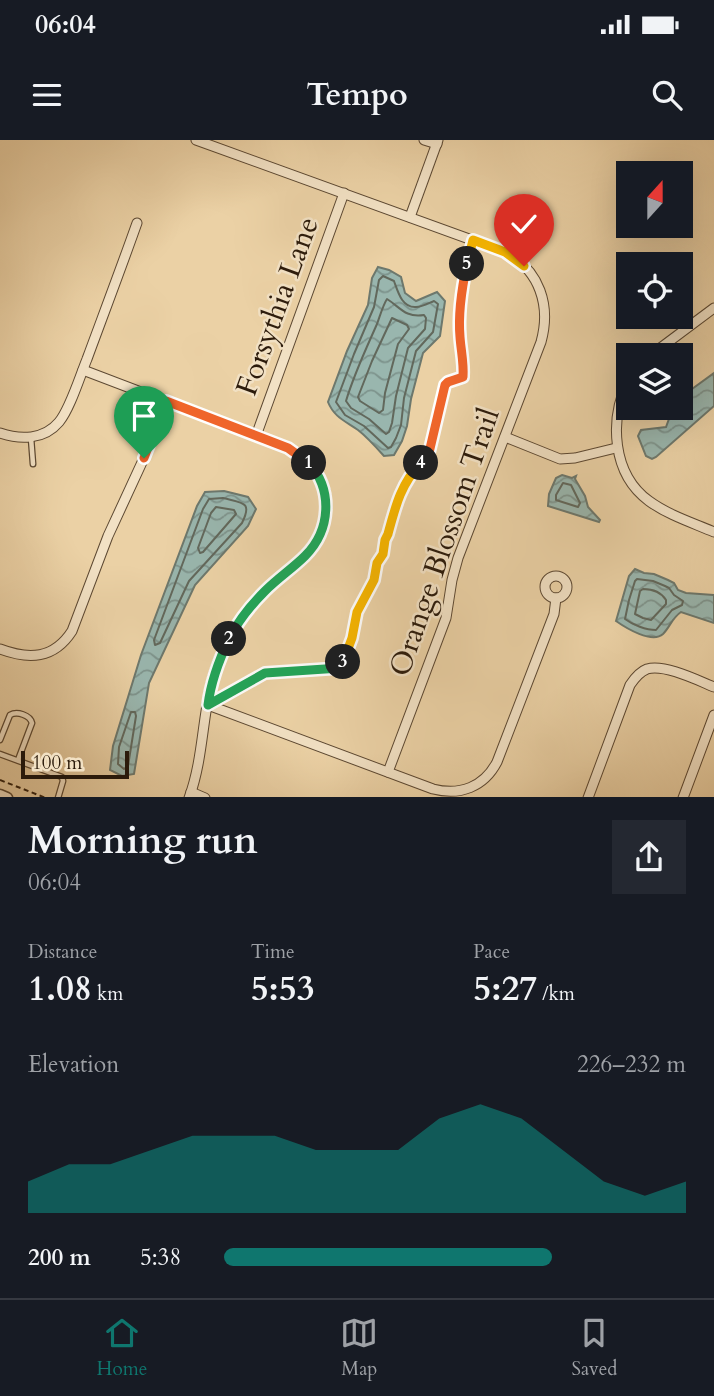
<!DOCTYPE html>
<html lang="en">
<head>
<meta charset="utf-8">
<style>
  :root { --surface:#171b24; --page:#242831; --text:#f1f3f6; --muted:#9ea1a6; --line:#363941; --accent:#0f766e }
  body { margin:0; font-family:Cardo,serif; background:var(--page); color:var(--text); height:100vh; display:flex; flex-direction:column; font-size:26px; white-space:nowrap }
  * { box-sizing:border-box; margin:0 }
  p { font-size:23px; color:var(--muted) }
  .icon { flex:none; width:38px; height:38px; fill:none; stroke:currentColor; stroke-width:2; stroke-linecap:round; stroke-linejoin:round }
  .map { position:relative; height:657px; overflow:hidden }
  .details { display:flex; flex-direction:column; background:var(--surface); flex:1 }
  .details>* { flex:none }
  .needle { width:46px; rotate:21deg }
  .tools { position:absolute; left:616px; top:21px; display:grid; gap:14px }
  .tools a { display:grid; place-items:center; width:77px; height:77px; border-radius:0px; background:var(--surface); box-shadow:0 7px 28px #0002; font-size:35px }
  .scale { position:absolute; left:21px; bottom:18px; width:108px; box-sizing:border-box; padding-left:7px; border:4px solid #2c1b0b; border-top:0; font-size:19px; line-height:24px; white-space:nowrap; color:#2c1b0b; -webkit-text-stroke:5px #f2e1c4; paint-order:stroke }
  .pin { position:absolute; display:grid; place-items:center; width:60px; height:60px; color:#fff; margin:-72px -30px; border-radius:50% 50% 50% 0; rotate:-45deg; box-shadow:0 0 7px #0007 }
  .pin .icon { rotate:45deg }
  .km { position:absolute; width:35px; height:35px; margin:-18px; border-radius:50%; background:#222; color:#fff; font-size:19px; line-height:35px; text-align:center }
  .round { display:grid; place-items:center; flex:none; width:74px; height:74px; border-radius:0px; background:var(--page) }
  .head { display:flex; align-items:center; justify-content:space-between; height:119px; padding:0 28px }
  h1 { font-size:38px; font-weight:600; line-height:52px }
  .stats { display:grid; grid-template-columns:repeat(3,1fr); gap:10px; height:119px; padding:7px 28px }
  .stats div { display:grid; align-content:center }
  .stats b { font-size:35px; font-weight:600 }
  .stats small { font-size:19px; font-weight:400 }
  .stats p { font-size:19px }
  .chart { height:196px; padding:14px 28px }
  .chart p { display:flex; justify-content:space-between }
  .chart svg { width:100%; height:126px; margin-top:7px; fill:var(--accent); opacity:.7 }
  ul { padding:0 28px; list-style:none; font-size:23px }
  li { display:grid; grid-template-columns:112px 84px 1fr; align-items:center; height:52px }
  li i { height:18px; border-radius:9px; background:var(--accent) }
  .status { display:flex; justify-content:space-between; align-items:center; height:49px; padding:0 35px; background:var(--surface); direction:ltr }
  .status svg { height:19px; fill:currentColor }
  header { display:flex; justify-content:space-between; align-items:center; height:91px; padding:0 28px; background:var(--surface); font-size:32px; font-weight:600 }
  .tab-bar { display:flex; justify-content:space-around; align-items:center; height:98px; border-top:2px solid var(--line); background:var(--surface); font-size:19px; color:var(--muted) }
  .tab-bar a { display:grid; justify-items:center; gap:4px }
  .tab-bar .on { color:var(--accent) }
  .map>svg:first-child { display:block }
  .water { fill:url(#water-waves); stroke:#6d786d; stroke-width:2 }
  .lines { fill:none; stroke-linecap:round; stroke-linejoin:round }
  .shore { stroke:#62685c; stroke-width:2 }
  .service-casing { stroke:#5c4832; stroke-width:7 }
  .minor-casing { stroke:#5c4832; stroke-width:11 }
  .tertiary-casing { stroke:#5c4832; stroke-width:13 }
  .path { stroke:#2c1b0b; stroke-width:2; stroke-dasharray:5 3.5; stroke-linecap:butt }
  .service { stroke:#f2e1c4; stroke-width:4.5 }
  .minor { stroke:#f2e1c4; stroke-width:9 }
  .tertiary { stroke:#f2e1c4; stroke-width:10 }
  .split-1-casing { stroke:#fff; stroke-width:14 }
  .split-2-casing { stroke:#fff; stroke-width:14 }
  .split-3-casing { stroke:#fff; stroke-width:14 }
  .split-4-casing { stroke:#fff; stroke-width:14 }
  .split-5-casing { stroke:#fff; stroke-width:14 }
  .split-6-casing { stroke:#fff; stroke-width:14 }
  .split-1 { stroke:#f0652b; stroke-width:9 }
  .split-2 { stroke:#22a559; stroke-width:9 }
  .split-3 { stroke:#22a559; stroke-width:9 }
  .split-4 { stroke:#f5b400; stroke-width:9 }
  .split-5 { stroke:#f0652b; stroke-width:9 }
  .split-6 { stroke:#f5b400; stroke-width:9 }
  .labels { text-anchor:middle; stroke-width:5; stroke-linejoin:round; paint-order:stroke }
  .street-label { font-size:30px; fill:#2c1b0b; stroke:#f2e1c4 }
</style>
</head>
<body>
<div class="status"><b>06:04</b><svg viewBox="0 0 49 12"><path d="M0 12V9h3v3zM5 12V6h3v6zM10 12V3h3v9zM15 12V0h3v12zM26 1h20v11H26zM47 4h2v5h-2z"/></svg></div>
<header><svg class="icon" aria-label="menu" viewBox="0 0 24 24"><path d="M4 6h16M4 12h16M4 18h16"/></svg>Tempo<svg class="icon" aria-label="search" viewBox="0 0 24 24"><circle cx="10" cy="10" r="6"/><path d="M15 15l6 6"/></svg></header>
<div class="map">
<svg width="714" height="658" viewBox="0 0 714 658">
  <defs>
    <pattern id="water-waves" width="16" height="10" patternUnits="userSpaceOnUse" patternTransform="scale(1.75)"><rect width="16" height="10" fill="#99b6ae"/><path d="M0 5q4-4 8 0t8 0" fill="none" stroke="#7d938c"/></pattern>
  </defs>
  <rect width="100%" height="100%" fill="#ebd1a5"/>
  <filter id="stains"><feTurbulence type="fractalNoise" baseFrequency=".00286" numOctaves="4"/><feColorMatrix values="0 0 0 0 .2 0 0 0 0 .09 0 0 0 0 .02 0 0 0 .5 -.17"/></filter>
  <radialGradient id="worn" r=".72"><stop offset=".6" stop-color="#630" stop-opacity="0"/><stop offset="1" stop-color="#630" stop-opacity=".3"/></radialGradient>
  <g class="water">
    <path d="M378,127L389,130L401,137L405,153L416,161L437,152L445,161L440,196L423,213L411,259L407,286L402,301L394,315L384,316C376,307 367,297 358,290C345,281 334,277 328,262L347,211L368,165L372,138Z"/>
    <polygon points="714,233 714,266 656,317 652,319 646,316 638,296 641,290 666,287 673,268 681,268 681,257"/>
    <polygon points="562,335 572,338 576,336 575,339 585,356 588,367 600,380 599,382 548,366 549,354 556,338"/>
    <polygon points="224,351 248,357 256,369 248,386 195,445 149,543 134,634 122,636 110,630 113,606 141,515 197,366 205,352"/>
    <path d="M635,429L644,433L654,434L668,440L674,443L678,450L686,453L714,455V483L681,472C672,478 670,487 663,494C652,504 626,488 616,481L629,436Z"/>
  </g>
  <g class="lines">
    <g class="shore">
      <path d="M383,136L394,141C398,152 402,168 416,167C422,167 429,163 434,161L438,164L433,192L416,211L404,258L401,285L396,298L391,307L388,308L364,286L345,275L336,262L354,214L374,167L379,140Z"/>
      <path d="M387,159C400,167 405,178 424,175L426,178L425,189L408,208L396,256L392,283L389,292L386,294L369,279L351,268L346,261C354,234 366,209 377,184C380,176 383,165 387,159Z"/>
      <polygon points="392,178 407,185 409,189 398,204 385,253 383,270 379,273 360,261 358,257 372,221"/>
      <polygon points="563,343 571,345 580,363 578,367 556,360 556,355"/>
      <path d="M223,358C242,363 253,361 242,383L189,441L160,503L155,505L154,500L203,369L209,359Z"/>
      <polygon points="216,367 234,370 236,374 203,412 200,413 198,408 211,373"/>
      <path d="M637,439L653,441L665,446L669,448L674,455L683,461L682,465L672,470L656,490C646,490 633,485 625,479L629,460L635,441Z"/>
      <path d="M643,449C653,449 661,452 666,460V464L651,480L643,478L635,474L640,451Z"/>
      <polygon points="131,572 135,572 136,576 128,626 124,629 118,624 119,607"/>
    </g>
    <defs>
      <g id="service">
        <polyline points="31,298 33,324"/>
        <path d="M0,600L10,575C17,571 30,575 32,583L18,620"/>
        <polyline points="0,614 62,637 63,641 58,658"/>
      </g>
      <g id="minor">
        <path d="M196,0L505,112C540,130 551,166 541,202L458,418L452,440L446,478L388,632"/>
        <polyline points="424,0 437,4"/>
        <polyline points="410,77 438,0"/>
        <polyline points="651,215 714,168"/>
        <path d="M83,230L288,308C306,319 320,330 325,351C337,405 284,429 254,462C240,478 229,497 220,517C201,561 206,612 189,658"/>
        <path d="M628,241C609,280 612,334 649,361C668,375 693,383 714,392"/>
        <path d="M0,293C20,300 44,300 59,282C70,269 80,236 87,219C104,173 121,128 137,83"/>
        <polyline points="256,296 344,53"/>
        <polyline points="505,297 560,319 575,318 616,308"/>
        <circle cx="556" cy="447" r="11"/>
        <path d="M0,509C29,520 54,519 72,491L108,396L144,318L166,261"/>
        <path d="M208,565L433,649C460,656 484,647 497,622L554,474L556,458"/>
        <polyline points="191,652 205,658"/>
        <path d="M588,658L630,545C634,539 639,532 647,529C665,524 697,540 714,547"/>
        <polyline points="683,658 714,575"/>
      </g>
      <polyline id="tertiary" points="0,655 7,658"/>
    </defs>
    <use href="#service" class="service-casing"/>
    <use href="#minor" class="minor-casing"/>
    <use href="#tertiary" class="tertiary-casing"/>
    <g class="path">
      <path d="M218,559L265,533L340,528L352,498L357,472L374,440L377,423L383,414L385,400L388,394L399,354L405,343L413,331L428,317L445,245L448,242L463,237C464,221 460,207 460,192C460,163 464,136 471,108"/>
      <polyline points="0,640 46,658"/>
    </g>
    <use href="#service" class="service"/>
    <use href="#minor" class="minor"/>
    <use href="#tertiary" class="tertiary"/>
  </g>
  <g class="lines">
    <defs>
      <polyline id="split-1" points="144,318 166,261 288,308 309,323"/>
      <path id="split-2" d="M229,499C238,481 251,465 265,451C278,438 293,428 305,416C331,390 333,350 309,323"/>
      <path id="split-3" d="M229,499C219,520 211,541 208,565L265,533L340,528L343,522"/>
      <path id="split-4" d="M343,522L352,498L357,472L374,440L377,423L383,414L385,400L388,394C395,368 401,343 421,323"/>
      <path id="split-5" d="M421,323L428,317L445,245L448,242L463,237C464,223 461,211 460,197C458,174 462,147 467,124"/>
      <polyline id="split-6" points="467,124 473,100 505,112 524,126"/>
    </defs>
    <use href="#split-1" class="split-1-casing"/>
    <use href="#split-2" class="split-2-casing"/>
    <use href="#split-3" class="split-3-casing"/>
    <use href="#split-4" class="split-4-casing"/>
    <use href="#split-5" class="split-5-casing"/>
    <use href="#split-6" class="split-6-casing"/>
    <use href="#split-1" class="split-1"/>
    <use href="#split-2" class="split-2"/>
    <use href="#split-3" class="split-3"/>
    <use href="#split-4" class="split-4"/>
    <use href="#split-5" class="split-5"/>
    <use href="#split-6" class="split-6"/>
  </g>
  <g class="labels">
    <g class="street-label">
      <text transform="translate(277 166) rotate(-70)" y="10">Forsythia Lane</text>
      <text transform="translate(444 402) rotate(-71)" y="10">Orange Blossom Trail</text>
    </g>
  </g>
  <rect width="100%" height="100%" filter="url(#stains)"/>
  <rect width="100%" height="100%" fill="url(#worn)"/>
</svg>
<div class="tools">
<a><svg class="needle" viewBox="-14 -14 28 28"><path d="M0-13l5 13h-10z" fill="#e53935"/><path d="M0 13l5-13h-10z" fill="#9ea1a6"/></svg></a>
<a><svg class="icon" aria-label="locate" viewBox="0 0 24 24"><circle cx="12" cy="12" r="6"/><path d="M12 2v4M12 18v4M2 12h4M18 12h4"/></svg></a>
<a><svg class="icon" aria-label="layers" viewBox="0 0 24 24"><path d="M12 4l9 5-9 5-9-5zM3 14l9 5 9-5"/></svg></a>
</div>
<div class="scale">100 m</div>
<div class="pin" style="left:144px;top:318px;background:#1e9e55"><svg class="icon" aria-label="arrive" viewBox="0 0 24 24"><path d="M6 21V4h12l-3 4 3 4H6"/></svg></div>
<div class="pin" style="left:524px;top:126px;background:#d93025"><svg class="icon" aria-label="check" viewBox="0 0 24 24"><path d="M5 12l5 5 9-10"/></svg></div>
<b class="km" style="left:309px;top:323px">1</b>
<b class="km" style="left:229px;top:499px">2</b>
<b class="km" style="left:343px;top:522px">3</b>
<b class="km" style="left:421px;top:323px">4</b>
<b class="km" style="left:467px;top:124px">5</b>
</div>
<section class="details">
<div class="head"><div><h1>Morning run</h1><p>06:04</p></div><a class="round"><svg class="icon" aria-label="share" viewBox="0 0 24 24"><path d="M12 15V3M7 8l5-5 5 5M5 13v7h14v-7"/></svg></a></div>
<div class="stats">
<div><p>Distance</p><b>1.08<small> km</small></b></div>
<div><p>Time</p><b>5:53</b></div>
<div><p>Pace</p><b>5:27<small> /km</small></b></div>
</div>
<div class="chart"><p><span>Elevation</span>226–232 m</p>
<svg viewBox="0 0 160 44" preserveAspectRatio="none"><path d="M0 44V33L10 27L20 27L30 22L40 17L50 17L60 17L70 22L80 22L90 22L100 11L110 6L120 11L130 22L140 33L150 38L160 33V44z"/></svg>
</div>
<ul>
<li><b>200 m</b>5:38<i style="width:71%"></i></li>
</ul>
</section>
<nav class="tab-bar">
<a class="on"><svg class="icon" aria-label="home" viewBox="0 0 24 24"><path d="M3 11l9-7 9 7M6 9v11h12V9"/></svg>Home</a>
<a><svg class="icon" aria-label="map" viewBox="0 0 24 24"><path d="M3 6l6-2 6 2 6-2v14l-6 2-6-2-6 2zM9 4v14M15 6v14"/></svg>Map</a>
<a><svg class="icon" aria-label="saved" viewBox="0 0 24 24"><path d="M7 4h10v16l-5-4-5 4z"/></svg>Saved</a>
</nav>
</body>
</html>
